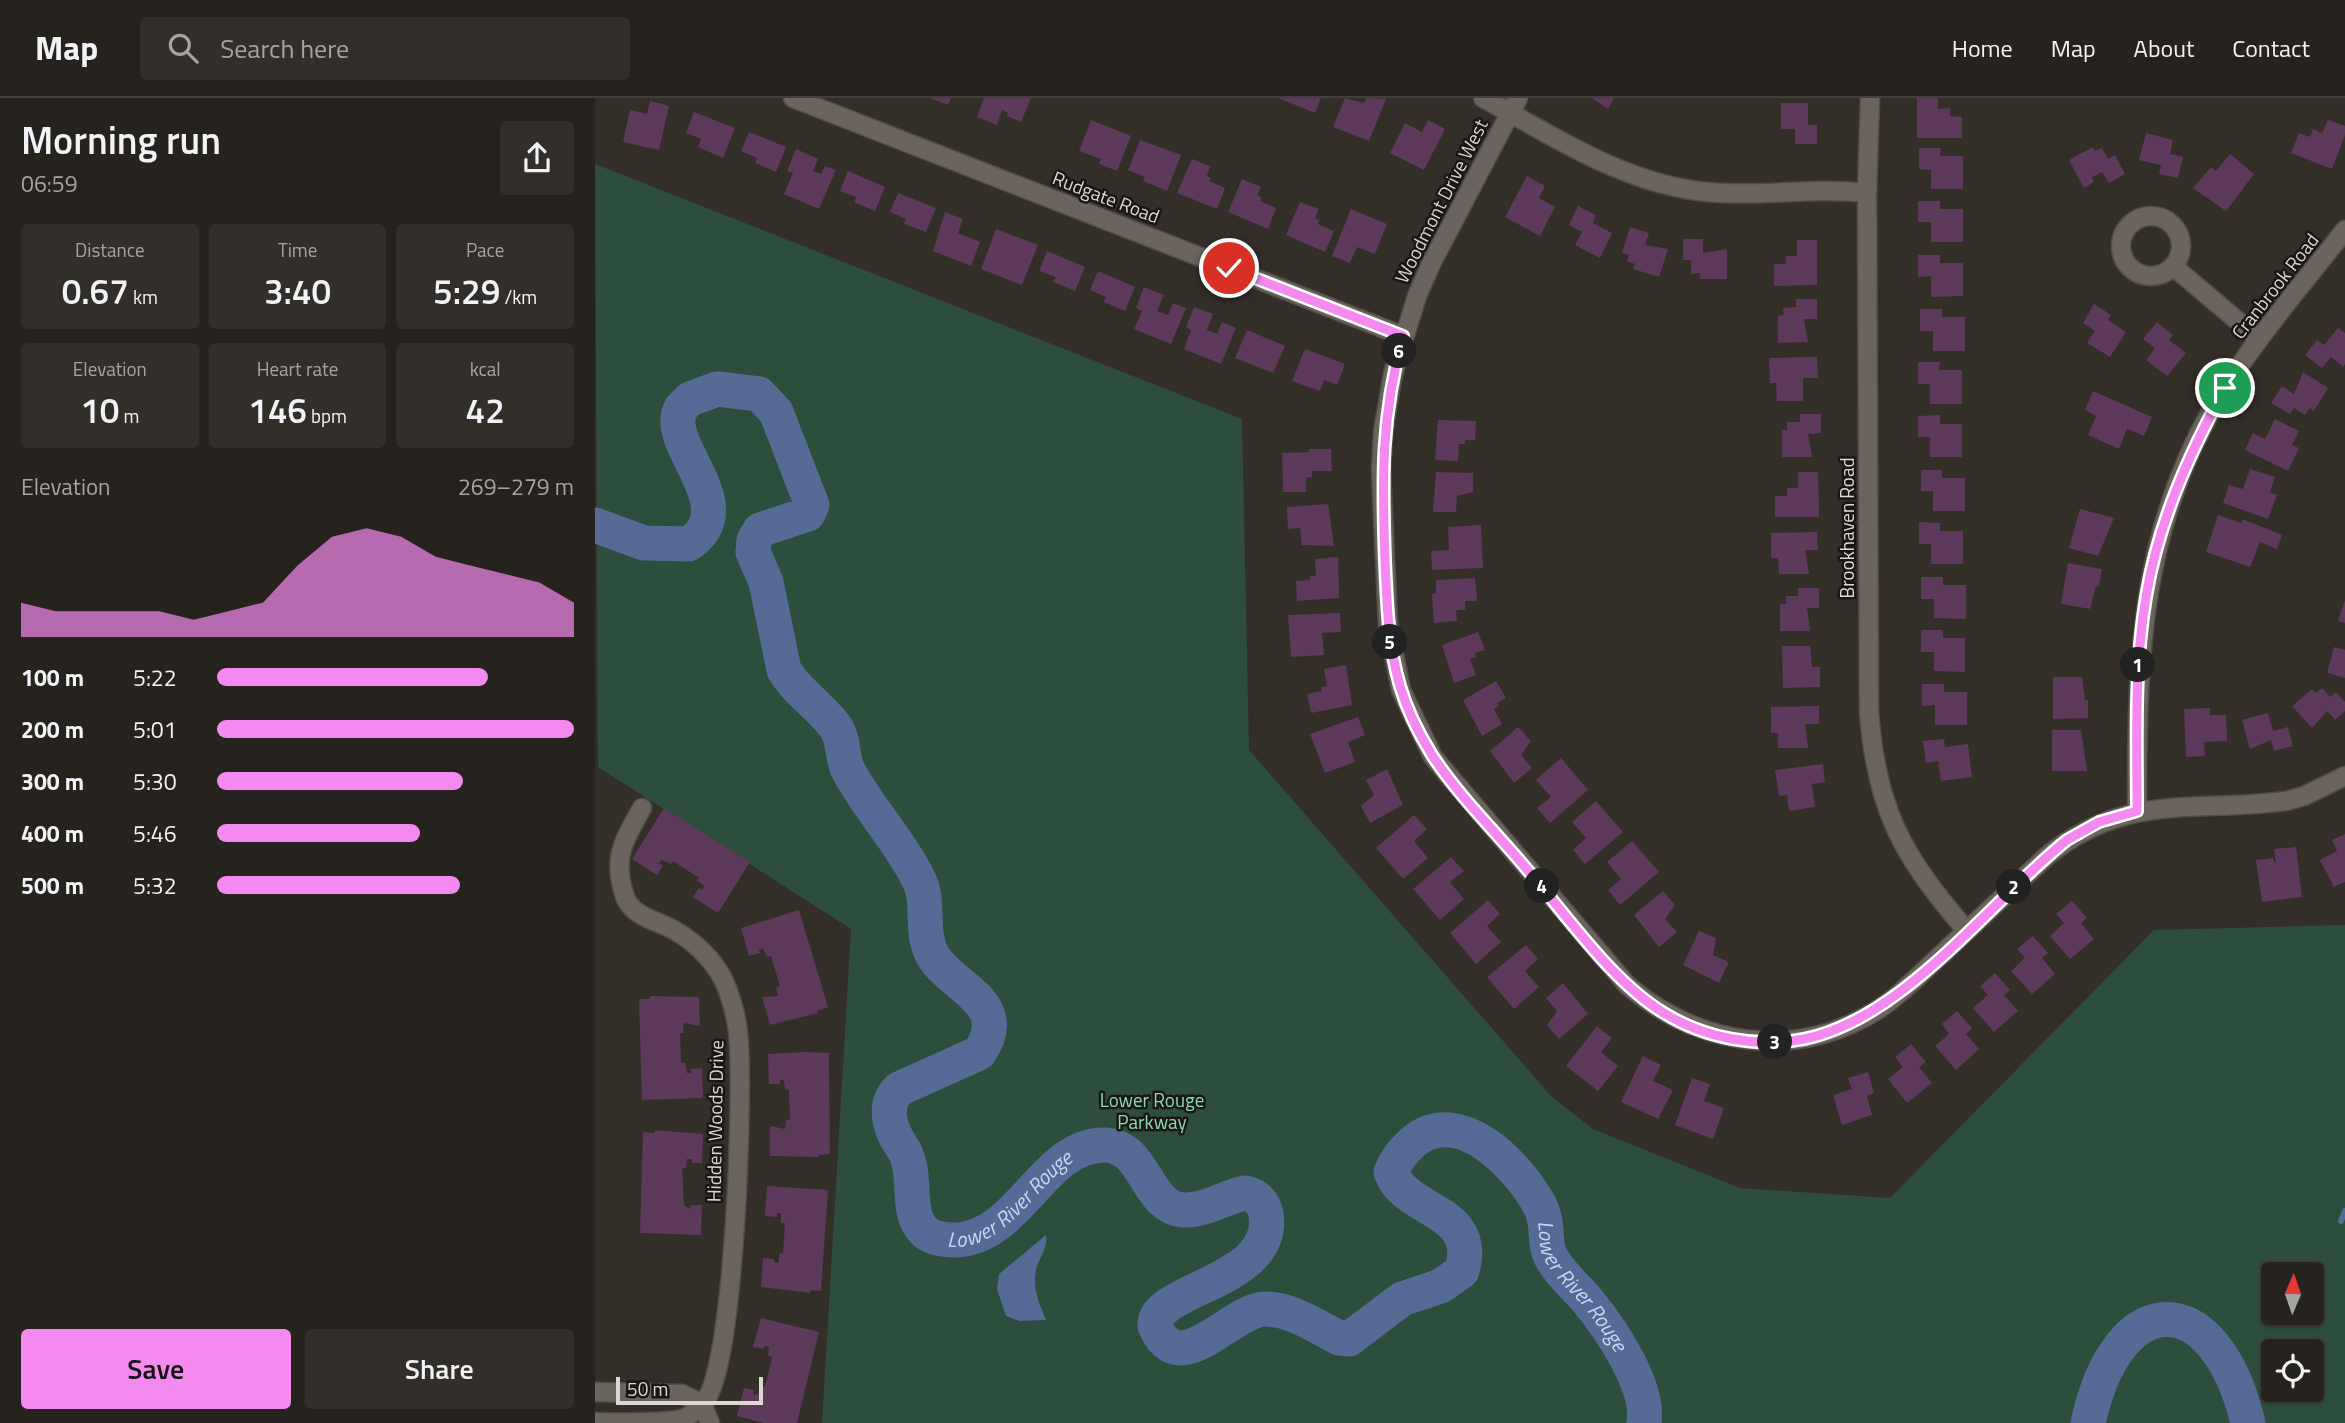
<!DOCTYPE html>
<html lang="en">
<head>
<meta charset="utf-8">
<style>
  :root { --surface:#26221e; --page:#322f2b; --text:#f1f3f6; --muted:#a4a4a4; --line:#423f3c; --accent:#f489ef }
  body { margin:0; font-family:"Titillium Web",sans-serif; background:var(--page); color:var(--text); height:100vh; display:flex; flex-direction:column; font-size:26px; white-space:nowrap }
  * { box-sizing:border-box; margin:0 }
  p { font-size:23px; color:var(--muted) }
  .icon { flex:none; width:38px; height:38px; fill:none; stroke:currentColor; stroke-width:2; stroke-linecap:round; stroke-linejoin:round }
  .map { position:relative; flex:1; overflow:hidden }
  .sheet { display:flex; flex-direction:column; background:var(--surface); width:595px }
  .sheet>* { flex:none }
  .needle { width:46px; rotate:2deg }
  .buttons { position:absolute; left:1666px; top:1164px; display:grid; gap:14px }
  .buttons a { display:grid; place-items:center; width:63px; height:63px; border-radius:7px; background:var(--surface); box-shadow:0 2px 5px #0004,0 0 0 2px var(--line); font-size:35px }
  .scale { position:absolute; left:21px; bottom:18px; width:147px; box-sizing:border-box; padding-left:7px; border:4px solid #dbd8d4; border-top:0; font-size:19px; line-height:24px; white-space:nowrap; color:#dbd8d4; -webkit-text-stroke:5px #191614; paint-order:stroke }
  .pin { position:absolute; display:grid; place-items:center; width:60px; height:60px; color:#fff; margin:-30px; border:4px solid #fff; border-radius:50%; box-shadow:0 2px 7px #0007 }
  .km { position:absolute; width:35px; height:35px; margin:-18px; border-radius:50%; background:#222; color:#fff; font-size:19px; line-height:35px; text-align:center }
  .round { display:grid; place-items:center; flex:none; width:74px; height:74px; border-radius:7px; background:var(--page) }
  .head { display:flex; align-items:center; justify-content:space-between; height:119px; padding:0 21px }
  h1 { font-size:38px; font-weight:600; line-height:52px }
  .stats { display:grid; grid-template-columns:repeat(3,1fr); gap:10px; height:119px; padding:7px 21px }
  .stats div { display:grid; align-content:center; border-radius:7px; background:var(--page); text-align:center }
  .stats b { font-size:35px; font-weight:600 }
  .stats small { font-size:19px; font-weight:400 }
  .stats p { font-size:19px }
  .chart { height:196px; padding:14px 21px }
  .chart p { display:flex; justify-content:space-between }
  .chart svg { width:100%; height:126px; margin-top:7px; fill:var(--accent); opacity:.7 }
  .action { display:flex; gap:14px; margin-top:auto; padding:14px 21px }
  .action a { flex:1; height:80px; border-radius:7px; background:var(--accent); color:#111; font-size:28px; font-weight:600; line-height:80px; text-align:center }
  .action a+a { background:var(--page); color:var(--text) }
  ul { padding:0 21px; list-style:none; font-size:23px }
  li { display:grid; grid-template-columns:112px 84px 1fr; align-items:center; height:52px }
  li i { height:18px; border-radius:9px; background:var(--accent) }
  header { display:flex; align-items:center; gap:42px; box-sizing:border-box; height:98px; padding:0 35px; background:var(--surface); border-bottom:2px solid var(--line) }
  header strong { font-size:33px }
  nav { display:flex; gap:38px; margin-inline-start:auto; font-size:24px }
  .search { width:490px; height:63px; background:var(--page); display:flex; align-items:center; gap:18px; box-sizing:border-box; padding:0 24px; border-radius:7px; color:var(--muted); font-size:26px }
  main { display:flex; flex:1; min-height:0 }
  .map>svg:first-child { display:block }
  .green { fill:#2d4e3c; fill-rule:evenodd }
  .water { fill:#556a95 }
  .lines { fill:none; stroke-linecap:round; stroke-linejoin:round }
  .stream { stroke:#556a95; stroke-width:6 }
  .river { stroke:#556a95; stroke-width:35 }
  .building { fill:#5d395b }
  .minor-casing { stroke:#514c48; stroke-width:21 }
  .minor { stroke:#6b645e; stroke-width:18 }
  .route-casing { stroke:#fff; stroke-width:14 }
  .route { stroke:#f489ef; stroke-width:9 }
  .labels { text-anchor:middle; stroke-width:5; stroke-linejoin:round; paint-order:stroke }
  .street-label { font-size:19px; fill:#dbd8d4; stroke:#191614 }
  .park-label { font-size:19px; fill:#8adcaf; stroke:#191614 }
  .water-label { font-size:21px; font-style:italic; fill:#cad8f4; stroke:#191614 }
</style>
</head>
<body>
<header>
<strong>Map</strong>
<div class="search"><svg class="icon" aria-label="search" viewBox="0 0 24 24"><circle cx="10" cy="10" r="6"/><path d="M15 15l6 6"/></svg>Search here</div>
<nav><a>Home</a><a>Map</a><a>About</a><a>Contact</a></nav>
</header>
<main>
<section class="sheet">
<div class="head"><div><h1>Morning run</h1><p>06:59</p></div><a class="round"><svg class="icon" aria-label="share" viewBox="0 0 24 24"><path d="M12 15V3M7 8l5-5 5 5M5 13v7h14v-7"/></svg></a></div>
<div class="stats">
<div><p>Distance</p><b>0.67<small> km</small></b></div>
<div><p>Time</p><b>3:40</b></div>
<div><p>Pace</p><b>5:29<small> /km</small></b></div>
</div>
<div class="stats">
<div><p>Elevation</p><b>10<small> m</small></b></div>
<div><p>Heart rate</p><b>146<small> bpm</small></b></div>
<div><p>kcal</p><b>42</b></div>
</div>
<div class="chart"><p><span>Elevation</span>269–279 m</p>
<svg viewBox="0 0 160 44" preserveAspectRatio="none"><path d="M0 44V32L10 35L20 35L30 35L40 35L50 38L60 35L70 32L80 19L90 9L100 6L110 9L120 16L130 19L140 22L150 25L160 32V44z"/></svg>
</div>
<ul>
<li><b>100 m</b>5:22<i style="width:76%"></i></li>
<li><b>200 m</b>5:01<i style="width:100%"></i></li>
<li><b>300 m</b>5:30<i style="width:69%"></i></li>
<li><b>400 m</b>5:46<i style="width:57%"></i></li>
<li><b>500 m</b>5:32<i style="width:68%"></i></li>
</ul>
<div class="action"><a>Save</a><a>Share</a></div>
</section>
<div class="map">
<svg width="1750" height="1325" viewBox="0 0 1750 1325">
  <rect width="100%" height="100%" fill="#332e28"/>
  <path class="green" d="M0,66L647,321L654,652L956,998L998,1031L1145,1090L1295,1100L1559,832L1750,827V1325H227L256,831L3,669ZM1678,1176H1717V1214H1678ZM1678,1253H1717V1292H1678Z"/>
  <path class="water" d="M451,1137C453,1147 446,1158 442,1168C436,1188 444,1204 451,1222L424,1223L411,1218L402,1191L404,1176Z"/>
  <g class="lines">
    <polyline class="stream" points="1746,1123 1750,1113"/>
    <g class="river">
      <path id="s1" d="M0,427L49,445L94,446C150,407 66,347 86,310L95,301L122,291L164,296L181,314L217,407L213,416L165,432L159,442L158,454L171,484L189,572C202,594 224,607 239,627C250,640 246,658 253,672C273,710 304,742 323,780C336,803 324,834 338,858C357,890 419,905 384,955L304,991C287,1007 295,1032 307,1049C325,1075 308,1114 330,1134C338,1141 351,1142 361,1142C424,1140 448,1047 509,1047C551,1047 550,1109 588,1112C610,1113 630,1099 650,1095C661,1097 669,1104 671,1116C682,1185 557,1190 560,1228C584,1285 635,1213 669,1211C694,1210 723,1229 744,1240L754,1241L807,1201L846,1188L867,1173C885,1110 811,1116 796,1074C801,1061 808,1053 818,1044C864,1005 923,1068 944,1106C955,1126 948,1142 955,1157C963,1174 980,1188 992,1202C1015,1230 1055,1288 1049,1325"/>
      <path d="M1493,1325C1523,1187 1620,1187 1653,1325"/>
    </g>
  </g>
  <g class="building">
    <polygon points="335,0 356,0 353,7"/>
    <polygon points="389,0 436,0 426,24 412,18 413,15 407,12 402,27 382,19"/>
    <polygon points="683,0 726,0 720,15"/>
    <polygon points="750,0 769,5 771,0 791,1 774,43 738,29"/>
    <polygon points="997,0 1019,0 1013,11"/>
    <polygon points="1322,0 1343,0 1343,11 1355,10 1355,18 1367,19 1367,40 1322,40"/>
    <polygon points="55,3 74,8 64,52 28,44 35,12 52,16"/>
    <polygon points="1186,5 1213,5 1213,27 1222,27 1222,46 1200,46 1200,31 1186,31"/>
    <polygon points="99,14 140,30 128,60 103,49 106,41 91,35"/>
    <polygon points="496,22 536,38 522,73 504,66 506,61 484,53"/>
    <polygon points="833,22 850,31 829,72 795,55 810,25 827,34"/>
    <polygon points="1733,22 1750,28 1750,37 1737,71 1696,55 1704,35 1715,39 1718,31 1727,35"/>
    <polygon points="154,34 191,49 181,74 160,65 162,60 146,53"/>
    <polygon points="1551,35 1578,42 1575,56 1588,59 1583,80 1564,76 1566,67 1544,62"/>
    <polygon points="545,42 586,57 572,93 548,83 550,79 533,72"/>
    <polygon points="1498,49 1500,53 1507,50 1513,61 1520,57 1530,76 1514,85 1507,74 1497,79 1499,84 1489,90 1474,62"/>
    <polygon points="1324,50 1346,50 1345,58 1368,58 1368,91 1336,91 1336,72 1324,71"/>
    <polygon points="201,51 223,61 218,73 226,76 230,68 241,72 224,111 189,96 198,75 192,73"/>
    <polygon points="1635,56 1659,76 1631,113 1598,90 1616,69 1621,73"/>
    <polygon points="597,61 615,68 612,78 616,80 614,83 630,90 622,111 582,95"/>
    <polygon points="253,73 290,89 280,113 259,104 261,99 245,93"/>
    <polygon points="932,78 950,88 944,100 960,109 945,138 910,119"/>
    <polygon points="647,81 666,89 662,97 667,100 665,103 681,110 673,131 633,114"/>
    <polygon points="303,95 341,110 331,134 309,126 311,121 295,114"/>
    <polygon points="1323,103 1345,103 1345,111 1368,111 1368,144 1336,144 1336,124 1323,124"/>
    <polygon points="705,104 724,111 720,120 724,122 723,126 739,133 730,154 691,137"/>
    <polygon points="983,108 1001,117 998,125 1017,135 1005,160 980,147 987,134 974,127"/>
    <polygon points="756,111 792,126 780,156 762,149 755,165 737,158"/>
    <polygon points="350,114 368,121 363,135 385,144 376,168 338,153"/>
    <polygon points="1035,129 1054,135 1050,147 1073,151 1064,179 1038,171 1040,166 1032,163 1034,157 1027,155"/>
    <polygon points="401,131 443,147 427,187 386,171"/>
    <polygon points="1088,141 1108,141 1108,155 1132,151 1132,181 1105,181 1105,175 1096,176 1096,162 1088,162"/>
    <polygon points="1202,142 1222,142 1222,187 1179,188 1179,166 1191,166 1191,158 1202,158"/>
    <polygon points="452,153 490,169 480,193 458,184 461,179 444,173"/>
    <polygon points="1323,157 1345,157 1345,165 1368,165 1368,198 1336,199 1336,178 1323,179"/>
    <polygon points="503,173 540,189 530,213 509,204 511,199 495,192"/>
    <polygon points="549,189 569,197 562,213 573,217 578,205 591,210 576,246 539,231 547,213 541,210"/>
    <polygon points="1201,201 1222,201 1222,221 1209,221 1213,244 1183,245 1183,218 1189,217 1188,210 1201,209"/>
    <polygon points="1499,206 1516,217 1513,222 1531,234 1515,259 1492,245 1500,233 1488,225"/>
    <polygon points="599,209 618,216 612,232 622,236 627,224 641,230 626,266 589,251 596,232 591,229"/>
    <polygon points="1325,211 1347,211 1347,219 1370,219 1370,253 1338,253 1338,233 1325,233"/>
    <polygon points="1562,224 1578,237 1574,242 1591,255 1572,278 1551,262 1560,250 1548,241"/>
    <polygon points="1743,230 1750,235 1750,266 1748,269 1736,259 1727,270 1710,257 1722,242 1729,247"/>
    <polygon points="652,232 690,248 678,275 640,260"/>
    <polygon points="710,251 750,266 742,287 729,282 725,293 697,283"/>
    <polygon points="1222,259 1223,280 1208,280 1208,303 1182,303 1181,285 1175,285 1174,260"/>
    <polygon points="1323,264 1345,264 1344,272 1367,272 1367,306 1335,306 1335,286 1323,286"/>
    <polygon points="1708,274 1733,290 1719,313 1715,310 1710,317 1699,310 1695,316 1676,305 1687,288 1699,296"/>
    <polygon points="1498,293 1557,319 1549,338 1532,331 1524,351 1493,337 1501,318 1490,312"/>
    <polygon points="1205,316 1226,316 1226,335 1213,336 1217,359 1187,359 1187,332 1192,332 1192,324 1205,324"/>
    <polygon points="1345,317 1345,326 1367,326 1367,359 1335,359 1335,339 1323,339 1323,318"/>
    <polygon points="1680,321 1704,333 1697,347 1704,350 1693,373 1650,352 1658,335 1670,341"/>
    <polygon points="843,322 881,323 880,342 870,342 870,346 864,346 863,363 840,362"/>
    <polygon points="714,351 736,351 737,373 717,373 717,379 711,380 711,394 688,394 687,355 714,354"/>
    <polygon points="1655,371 1680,379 1675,394 1682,397 1673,421 1628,405 1634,387 1648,391"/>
    <polygon points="1326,372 1347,372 1347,380 1370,380 1370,413 1338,413 1338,393 1326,393"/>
    <polygon points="841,374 878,375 878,394 862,398 861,414 838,414"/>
    <polygon points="1203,374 1223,374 1224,419 1180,419 1180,398 1192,398 1192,390 1203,390"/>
    <polygon points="733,406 739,448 707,447 705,430 693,431 692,409"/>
    <polygon points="1485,411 1519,420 1503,458 1474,450"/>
    <polygon points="1623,417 1646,425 1647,421 1687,437 1682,451 1665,444 1655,469 1611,454"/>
    <polygon points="1324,424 1345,425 1345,433 1368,433 1368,466 1336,466 1336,446 1324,446"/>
    <polygon points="886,427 888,470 837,472 836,453 854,452 853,429"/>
    <polygon points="1222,434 1223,452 1210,452 1214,476 1184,476 1183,460 1176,460 1176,435"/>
    <polygon points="743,459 744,500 702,503 701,483 715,482 715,478 721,478 720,461"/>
    <polygon points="1473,465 1507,471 1504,489 1501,488 1495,511 1466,506"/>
    <polygon points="1326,479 1348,479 1348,487 1371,487 1371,521 1339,520 1339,501 1326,501"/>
    <polygon points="880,480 882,503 870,503 870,512 861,512 862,523 839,525 837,496 841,495 841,482"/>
    <polygon points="1203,490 1224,490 1224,510 1212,510 1215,533 1185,533 1185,506 1191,506 1191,498 1203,498"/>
    <polygon points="1750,502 1750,525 1743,523"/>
    <polygon points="745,515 746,534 727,535 729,557 696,559 693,517"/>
    <polygon points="1326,532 1348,532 1348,540 1370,540 1370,574 1339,573 1339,554 1326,554"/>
    <polygon points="883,534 890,552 880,555 881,559 875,561 881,577 859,585 847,547"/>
    <polygon points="1187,548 1215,548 1217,569 1225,569 1225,589 1188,590"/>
    <polygon points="1739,549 1750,552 1750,580 1732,575"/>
    <polygon points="751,567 757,607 716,615 712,596 727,593 726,589 732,588 729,571"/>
    <polygon points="1458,579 1487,579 1490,602 1493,602 1493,620 1458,621"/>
    <polygon points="901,583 911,600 902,605 904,608 899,611 907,626 887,638 868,602"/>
    <polygon points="1327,586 1349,586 1349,594 1372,594 1372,627 1340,627 1340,607 1327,608"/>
    <polygon points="1727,590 1735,599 1741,594 1750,604 1750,613 1740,622 1732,613 1717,630 1697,608 1717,591 1721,595"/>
    <polygon points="1224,608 1224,626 1210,626 1213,650 1183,650 1183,635 1176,635 1176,609"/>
    <polygon points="1615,610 1615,617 1631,617 1632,643 1609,644 1610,658 1591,659 1589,611"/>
    <polygon points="1673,615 1678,633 1693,629 1698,648 1679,653 1676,642 1655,651 1647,622"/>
    <polygon points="763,619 770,637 753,644 760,664 730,675 715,636"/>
    <polygon points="923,629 936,643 926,657 937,670 919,685 895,653"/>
    <polygon points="1457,632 1486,632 1492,673 1457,673"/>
    <polygon points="1349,641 1350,649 1373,646 1377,679 1346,683 1343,663 1331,665 1328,643"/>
    <polygon points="966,660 993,692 955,725 942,710 956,699 941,682"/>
    <polygon points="1228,666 1230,684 1217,686 1220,709 1194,713 1192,697 1184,698 1180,672"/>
    <polygon points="792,671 808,707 775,725 766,708 779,697 771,682"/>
    <polygon points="1001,703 1028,734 990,766 978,752 991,740 977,724"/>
    <polygon points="69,710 155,764 123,815 98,799 104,790 107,792 109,788 102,782 104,780 78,763 76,766 67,762 64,765 68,768 62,777 37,761"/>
    <polygon points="819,717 832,731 819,743 833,760 808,781 781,750"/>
    <polygon points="1750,736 1750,784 1739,789 1725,762 1742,753 1737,742"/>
    <polygon points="1037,743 1064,774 1025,807 1013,792 1026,781 1012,764"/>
    <polygon points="1701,749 1707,799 1667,804 1661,762 1678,760 1681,768 1679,751"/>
    <polygon points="856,759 869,773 855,784 869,801 845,822 818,791"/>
    <polygon points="1068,793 1080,807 1070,821 1082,834 1064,849 1039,817"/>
    <polygon points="893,802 905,816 892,828 906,844 881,866 855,835"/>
    <polygon points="1477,803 1492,820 1486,825 1499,841 1475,861 1455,838 1469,825 1461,816"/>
    <polygon points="204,812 233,909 222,913 223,915 175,927 167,899 183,898 181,889 185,888 176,858 172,859 168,850 164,852 165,855 154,858 146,830"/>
    <polygon points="1104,833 1121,840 1118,857 1134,864 1124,885 1088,867"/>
    <polygon points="1438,838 1453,855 1447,860 1460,876 1437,896 1416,873 1430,860 1422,851"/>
    <polygon points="931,847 943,861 930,873 944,889 919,911 892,879"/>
    <polygon points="1400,875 1415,892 1409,897 1423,913 1399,934 1378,910 1393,897 1385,888"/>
    <polygon points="968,885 993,916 964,941 952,927 962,913 951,900"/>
    <polygon points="55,898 104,899 105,928 89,925 88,935 85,935 86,965 90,965 92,975 96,975 96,971 107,970 108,1000 47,1002 44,901 55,901"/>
    <polygon points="1362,913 1377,930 1371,936 1384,951 1361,972 1340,948 1354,936 1347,926"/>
    <polygon points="1002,928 1017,940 1006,954 1023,968 1003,993 971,968"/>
    <polygon points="1316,946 1331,964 1324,969 1337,985 1312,1005 1293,981 1308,969 1300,959"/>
    <polygon points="209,954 234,955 235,1056 224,1057 224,1059 175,1058 175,1028 190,1031 191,1022 195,1022 194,991 190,992 189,982 185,982 185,986 174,986 173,956"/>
    <polygon points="1048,958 1066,967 1058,983 1078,992 1063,1021 1026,1004"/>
    <polygon points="1273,974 1279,995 1272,998 1277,1017 1247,1027 1238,997 1257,991 1253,980"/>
    <polygon points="1097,980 1115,986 1109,1003 1129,1010 1118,1041 1080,1027"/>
    <polygon points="60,1032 108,1036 107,1065 97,1065 97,1061 92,1061 91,1070 87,1070 89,1107 95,1111 96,1107 107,1107 106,1137 45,1135 48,1034 60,1035"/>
    <polygon points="172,1088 233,1092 226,1193 215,1192 215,1195 166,1189 168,1160 179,1161 179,1164 183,1165 185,1155 188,1156 190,1125 186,1125 186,1115 182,1115 182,1119 170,1118"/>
    <polygon points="166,1220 224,1234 202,1325 169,1325 142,1318 149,1290 159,1292 158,1296 163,1297 166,1288 170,1289 177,1259 173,1258 174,1249 170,1248 169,1251 158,1249"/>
  </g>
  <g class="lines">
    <defs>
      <g id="minor">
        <polyline points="198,0 808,238"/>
        <path d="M888,0C960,39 1029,86 1112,94C1165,99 1219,89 1272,95"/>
        <path d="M923,0L836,166L822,198L798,276L788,334L786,373L793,527L806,592L838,659L1033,888C1104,947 1197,963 1279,914C1304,899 1325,876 1347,856C1382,823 1417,791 1452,758C1532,694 1598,715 1691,703L1709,698L1750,678"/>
        <path d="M1275,0L1272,95L1274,613C1281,712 1308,759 1372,833"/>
        <circle cx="1556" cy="148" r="30"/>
        <polyline points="1579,169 1664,241"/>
        <path d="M1542,713C1542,558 1544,425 1631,288C1667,233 1710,183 1750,132"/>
        <polyline points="0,1294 87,1296 107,1306"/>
        <polyline points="107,1306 115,1325"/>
        <path d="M0,1324C16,1325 78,1325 90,1320C96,1317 106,1308 110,1303C140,1265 149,990 143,934C141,917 136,899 129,883C119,862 98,842 77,831C62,823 37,818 30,799C17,760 28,744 47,710"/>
      </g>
    </defs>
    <use href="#minor" class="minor-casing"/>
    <use href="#minor" class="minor"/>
  </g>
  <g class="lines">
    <defs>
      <path id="route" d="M634,170L808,238C786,319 787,380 790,463C792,506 793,547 805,588C812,612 824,636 837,657C863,697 899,732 930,769C970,815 1017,884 1069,915C1109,940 1161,950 1209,941C1309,921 1393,805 1472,742L1504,724L1542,713C1542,642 1539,570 1551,499C1563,425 1594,356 1630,290"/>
    </defs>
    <use href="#route" class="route-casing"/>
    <use href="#route" class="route"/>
  </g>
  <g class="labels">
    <g class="street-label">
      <text transform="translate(511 99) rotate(21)" y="7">Rudgate Road</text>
      <text transform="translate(846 103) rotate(-63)" y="7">Woodmont Drive West</text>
      <text transform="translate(1680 188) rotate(-52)" y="7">Cranbrook Road</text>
      <text transform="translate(1252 430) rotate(-90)" y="7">Brookhaven Road</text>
      <text transform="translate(120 1023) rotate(-89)" y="7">Hidden Woods Drive</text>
    </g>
    <g class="park-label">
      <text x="557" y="1009">Lower Rouge<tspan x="557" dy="22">Parkway</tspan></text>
    </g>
    <g class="water-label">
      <text dy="7" stroke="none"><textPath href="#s1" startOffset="1456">Lower River Rouge</textPath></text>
      <text dy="7" stroke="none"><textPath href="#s1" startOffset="2720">Lower River Rouge</textPath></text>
    </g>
  </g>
</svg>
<div class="buttons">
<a><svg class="needle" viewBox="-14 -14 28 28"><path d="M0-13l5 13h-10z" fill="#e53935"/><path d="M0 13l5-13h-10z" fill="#a4a4a4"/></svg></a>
<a><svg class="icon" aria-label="locate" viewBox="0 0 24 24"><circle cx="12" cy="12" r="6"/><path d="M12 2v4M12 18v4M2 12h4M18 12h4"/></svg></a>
</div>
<div class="scale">50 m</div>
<div class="pin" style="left:1630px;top:290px;background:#1e9e55"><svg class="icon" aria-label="arrive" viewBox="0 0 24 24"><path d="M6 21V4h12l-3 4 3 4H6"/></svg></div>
<div class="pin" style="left:634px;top:170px;background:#d93025"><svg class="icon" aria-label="check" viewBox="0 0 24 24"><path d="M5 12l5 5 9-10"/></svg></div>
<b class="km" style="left:1543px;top:567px">1</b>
<b class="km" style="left:1419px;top:789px">2</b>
<b class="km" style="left:1180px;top:944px">3</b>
<b class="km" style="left:947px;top:788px">4</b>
<b class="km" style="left:795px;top:544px">5</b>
<b class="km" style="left:804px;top:253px">6</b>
</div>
</main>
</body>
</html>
